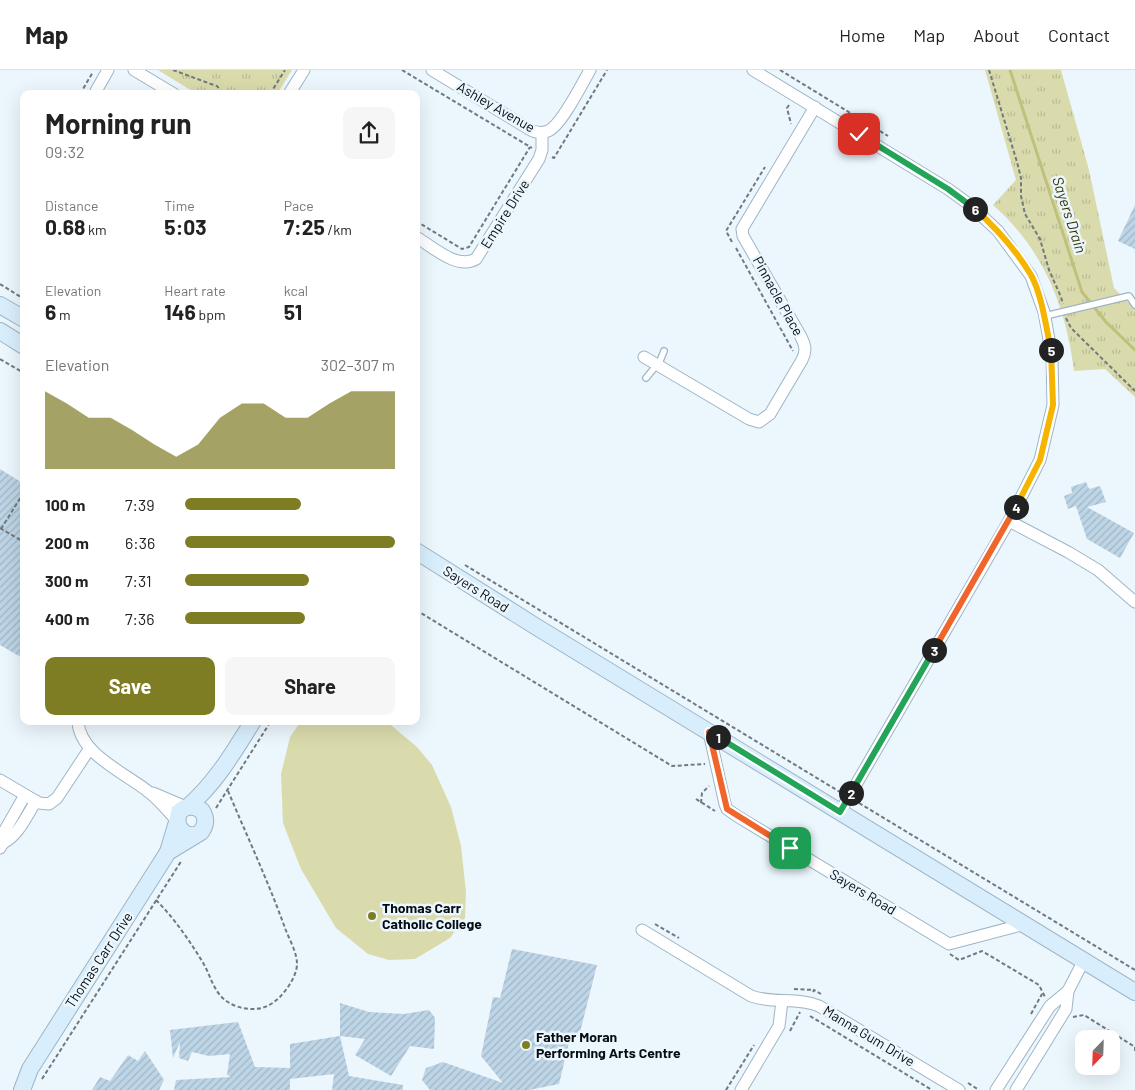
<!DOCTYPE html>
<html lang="en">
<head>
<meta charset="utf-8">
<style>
  :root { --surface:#fff; --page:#f6f6f6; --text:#222; --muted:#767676; --line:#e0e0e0; --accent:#7e7d24 }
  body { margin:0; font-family:Barlow,sans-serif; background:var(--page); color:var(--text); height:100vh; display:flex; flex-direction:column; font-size:19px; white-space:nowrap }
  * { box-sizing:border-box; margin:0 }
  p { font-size:16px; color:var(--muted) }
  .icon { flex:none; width:28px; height:28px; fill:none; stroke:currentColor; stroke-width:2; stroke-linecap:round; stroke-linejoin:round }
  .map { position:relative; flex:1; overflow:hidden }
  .details { position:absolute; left:20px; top:20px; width:400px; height:635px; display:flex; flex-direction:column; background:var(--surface); border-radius:10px; box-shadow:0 5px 20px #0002 }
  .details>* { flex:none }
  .needle { width:32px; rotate:203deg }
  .buttons { position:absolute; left:1075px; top:960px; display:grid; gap:10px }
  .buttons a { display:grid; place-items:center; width:45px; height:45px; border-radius:10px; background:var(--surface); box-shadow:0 5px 20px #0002; font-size:25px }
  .pin { position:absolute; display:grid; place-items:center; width:42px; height:42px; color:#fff; margin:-21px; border-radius:10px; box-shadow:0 2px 8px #0006 }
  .km { position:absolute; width:25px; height:25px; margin:-12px; border-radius:50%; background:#222; color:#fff; font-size:14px; line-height:25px; text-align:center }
  .round { display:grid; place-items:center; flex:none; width:52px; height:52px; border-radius:10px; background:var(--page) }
  .head { display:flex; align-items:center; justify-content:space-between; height:85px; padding:0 25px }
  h1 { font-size:28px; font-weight:700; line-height:38px }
  .figures { display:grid; grid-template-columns:repeat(3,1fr); gap:8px; height:85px; padding:5px 25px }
  .figures div { display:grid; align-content:center }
  .figures b { font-size:21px; font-weight:700 }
  .figures small { font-size:14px; font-weight:400 }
  .figures p { font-size:14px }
  .chart { height:140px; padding:10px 25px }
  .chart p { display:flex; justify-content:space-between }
  .chart svg { width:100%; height:90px; margin-top:5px; fill:var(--accent); opacity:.7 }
  .button { display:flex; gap:10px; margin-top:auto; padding:10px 25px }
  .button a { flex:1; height:58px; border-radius:10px; background:var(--accent); color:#fff; font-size:20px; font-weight:700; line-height:58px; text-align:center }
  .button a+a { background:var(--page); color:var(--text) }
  ul { padding:0 25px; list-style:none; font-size:16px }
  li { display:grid; grid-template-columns:80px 60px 1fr; align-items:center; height:38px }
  li i { height:12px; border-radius:6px; background:var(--accent) }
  header { display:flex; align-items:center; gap:30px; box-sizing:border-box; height:70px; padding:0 25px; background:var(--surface); border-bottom:1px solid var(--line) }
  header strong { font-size:24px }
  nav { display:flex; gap:28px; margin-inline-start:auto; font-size:18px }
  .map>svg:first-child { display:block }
  .park { fill:url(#park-tufts) }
  .garden { fill:#dadbac }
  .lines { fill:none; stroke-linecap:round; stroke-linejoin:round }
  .stream { stroke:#c0c07d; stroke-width:3 }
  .building { fill:url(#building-hatch) }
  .lane-casing { stroke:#9eb5c6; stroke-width:8 }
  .street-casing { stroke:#9eb5c6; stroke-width:13 }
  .secondary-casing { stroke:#9eb5c6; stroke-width:18 }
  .path { stroke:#70797f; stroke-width:2; stroke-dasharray:4 2.5; stroke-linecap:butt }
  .lane { stroke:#fff; stroke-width:5.5 }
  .street { stroke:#fff; stroke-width:11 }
  .secondary { stroke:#d9eefc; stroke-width:16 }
  .split-1-casing { stroke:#fff; stroke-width:10 }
  .split-2-casing { stroke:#fff; stroke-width:10 }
  .split-3-casing { stroke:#fff; stroke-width:10 }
  .split-4-casing { stroke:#fff; stroke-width:10 }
  .split-5-casing { stroke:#fff; stroke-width:10 }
  .split-6-casing { stroke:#fff; stroke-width:10 }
  .split-7-casing { stroke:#fff; stroke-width:10 }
  .split-1 { stroke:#f0652b; stroke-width:6 }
  .split-2 { stroke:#22a559; stroke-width:6 }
  .split-3 { stroke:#22a559; stroke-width:6 }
  .split-4 { stroke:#f0652b; stroke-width:6 }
  .split-5 { stroke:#f5b400; stroke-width:6 }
  .split-6 { stroke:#f5b400; stroke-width:6 }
  .split-7 { stroke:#22a559; stroke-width:6 }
  .poi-dot { fill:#7e7d24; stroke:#ecf6fd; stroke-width:2 }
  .labels { text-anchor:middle; stroke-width:5; stroke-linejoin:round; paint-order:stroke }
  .street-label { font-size:14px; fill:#050c12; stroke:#ecf6fd }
  .poi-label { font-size:14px; font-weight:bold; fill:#050c12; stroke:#ecf6fd; text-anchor:start }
  .water-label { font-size:15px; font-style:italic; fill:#353300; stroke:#ecf6fd }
</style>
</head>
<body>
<header>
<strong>Map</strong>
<nav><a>Home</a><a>Map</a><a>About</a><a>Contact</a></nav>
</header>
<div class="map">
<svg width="1135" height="1020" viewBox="0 0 1135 1020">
  <defs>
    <pattern id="park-tufts" width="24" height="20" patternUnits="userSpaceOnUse" patternTransform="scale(1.25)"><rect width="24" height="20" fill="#dadbac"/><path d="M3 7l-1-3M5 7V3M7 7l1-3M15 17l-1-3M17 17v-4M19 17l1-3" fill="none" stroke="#babb93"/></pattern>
    <pattern id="building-hatch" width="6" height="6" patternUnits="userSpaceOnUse" patternTransform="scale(1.25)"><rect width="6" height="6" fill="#bdd5e6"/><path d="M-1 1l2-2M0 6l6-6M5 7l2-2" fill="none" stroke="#a1b6c4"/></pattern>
  </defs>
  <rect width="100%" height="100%" fill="#ecf6fd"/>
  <g class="park">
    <polygon points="158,0 292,0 277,24 197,24"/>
    <path d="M985,0H1061L1089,100L1114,218L1135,239V327L1105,299L1074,301C1066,236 1043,179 993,135L1016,110Z"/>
  </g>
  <polygon class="garden" points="301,651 386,651 417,677 432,695 451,737 461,776 466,822 465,848 450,868 415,889 389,890 368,884 336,858 301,799 283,753 281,704 290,667"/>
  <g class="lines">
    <polyline class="stream" points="1010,0 1082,222 1106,252 1135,280"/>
  </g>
  <g class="building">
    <polygon points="1135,135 1135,179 1118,171"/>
    <polygon points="0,399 24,414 24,589 0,575"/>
    <polygon points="1086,412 1089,419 1100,416 1106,432 1087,437 1134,463 1120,488 1087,469 1076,436 1068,439 1064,426 1072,423 1071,417"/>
    <polygon points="512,879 597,895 579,966 571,964 559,1014 529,1020 430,1020 422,1010 426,998 443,992 503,1013 481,986 493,927 500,928"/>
    <polygon points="340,933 369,942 404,944 429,940 435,948 434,979 410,976 391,1006 355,985 365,969 340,966"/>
    <polygon points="238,952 255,997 290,998 290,974 340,966 349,1006 403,1015 403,1020 332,1020 334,1004 290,1009 290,1020 174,1020 176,1010 231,1007 227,1005 230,984 209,986 192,982 188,991 179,988 180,972 173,988 170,960"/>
    <polygon points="145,981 164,1010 159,1020 92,1020 100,1007 110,1011 128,985 138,991"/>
  </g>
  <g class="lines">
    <defs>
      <g id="lane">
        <polyline points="1045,246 1129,226 1135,235"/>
        <polyline points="646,308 660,291 664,281"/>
      </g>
      <g id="street">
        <polyline points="134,0 174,24"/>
        <path d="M432,0L529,59C534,62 541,64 548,61C561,56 582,14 590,0"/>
        <polyline points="753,0 948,119 970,135 998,161 1031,206 1044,242 1052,286 1053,335 1040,390 1009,451 840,742"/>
        <polyline points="96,21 108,0"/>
        <polyline points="289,24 304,0"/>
        <path d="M416,167C433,177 457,200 476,189L539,89L542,80V63"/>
        <path d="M644,287L749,349L759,352L770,344L802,290C807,281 805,274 800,265L743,166L742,159L815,37"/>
        <polyline points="1009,451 1068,482 1098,500 1135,532"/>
        <path d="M78,651C79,685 128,704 150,723C160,731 168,741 177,751"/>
        <polyline points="709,662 725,734 727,739 737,746 949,874 1025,854"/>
        <polyline points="0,710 39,733 49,734 57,728 90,678"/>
        <polyline points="153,723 186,737"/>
        <path d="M3,773C18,766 27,745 36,731"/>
        <polyline points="0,778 3,773 5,760 25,725"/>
        <path d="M642,860L751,926C773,934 797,927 819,936L959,1020"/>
        <polyline points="741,1020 779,956 782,931"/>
        <polyline points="996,1020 1050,936 1068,921"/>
        <polyline points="1016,1020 1066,939 1068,921 1084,890"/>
      </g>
      <g id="secondary">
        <polyline points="0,235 24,249"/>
        <polyline points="0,261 24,276"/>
        <polyline points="416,481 535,556 1135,922"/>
        <path d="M188,737C217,711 233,683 253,651"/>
        <path d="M168,782L201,762C206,755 207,749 202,741C194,735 187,735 179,742L177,752C180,761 185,766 195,765"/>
        <polyline points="22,1020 30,999 168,782 177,752"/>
      </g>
    </defs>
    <use href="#lane" class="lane-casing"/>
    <use href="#street" class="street-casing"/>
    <use href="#secondary" class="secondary-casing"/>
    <g class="path">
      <polyline points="173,0 211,14 217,16 223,24"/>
      <polyline points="402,0 532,78"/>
      <polyline points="780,0 888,66"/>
      <polyline points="989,0 1017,92 1021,108 1021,126 1025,144 1040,169 1049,200 1061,227 1063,234"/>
      <polyline points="80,24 93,2"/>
      <polyline points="270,24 285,0"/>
      <polyline points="789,35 787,38 791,54"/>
      <polyline points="552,87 554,88 607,0"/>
      <polyline points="416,151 462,179 469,177 530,77"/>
      <polyline points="732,172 726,161 765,97"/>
      <polyline points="736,178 793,281"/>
      <polyline points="0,214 24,229"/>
      <polyline points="1066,248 1071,258 1135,321"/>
      <polyline points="0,289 24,303"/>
      <polyline points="0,458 24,472"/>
      <polyline points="1,459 24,422"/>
      <polyline points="465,495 840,722"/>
      <polyline points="416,540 672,696 705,694"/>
      <polyline points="696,729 715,741"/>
      <polyline points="701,733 702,723 709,716"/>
      <polyline points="859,733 1135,900"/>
      <polyline points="216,738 271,651"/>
      <path d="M156,830C174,848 189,870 202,891C211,905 213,923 228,932C240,940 259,942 271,934C283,927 297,907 297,894C297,882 289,869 285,858C268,811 247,766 228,721"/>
      <polyline points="655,854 679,868"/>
      <polyline points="950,884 959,890 982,881 1039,915 1045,927"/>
      <polyline points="794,919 814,920"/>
      <polyline points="813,922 814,920 821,924"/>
      <polyline points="1031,944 1042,924"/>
      <polyline points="810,946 932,1020"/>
      <polyline points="1073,947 1084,945 1135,977 1135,981"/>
      <polyline points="790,961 800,942"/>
      <polyline points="42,1009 182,790"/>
      <polyline points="968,1013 979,1020"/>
      <polyline points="726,1020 754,975"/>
    </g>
    <use href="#lane" class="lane"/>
    <use href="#street" class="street"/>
    <use href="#secondary" class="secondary"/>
  </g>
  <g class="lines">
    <defs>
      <polyline id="split-1" points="718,667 709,662 727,739 790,778"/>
      <polyline id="split-2" points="718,667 840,742 851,723"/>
      <polyline id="split-3" points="851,723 934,580"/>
      <polyline id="split-4" points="934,580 1016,437"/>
      <polyline id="split-5" points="1016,437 1040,390 1053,335 1051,280"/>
      <path id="split-6" d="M975,139C996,158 1016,180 1031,205C1042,225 1046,257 1051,280"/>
      <polyline id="split-7" points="859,64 948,119 975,139"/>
    </defs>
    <use href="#split-1" class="split-1-casing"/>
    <use href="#split-2" class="split-2-casing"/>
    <use href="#split-3" class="split-3-casing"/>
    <use href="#split-4" class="split-4-casing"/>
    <use href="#split-5" class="split-5-casing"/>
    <use href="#split-6" class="split-6-casing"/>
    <use href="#split-7" class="split-7-casing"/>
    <use href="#split-1" class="split-1"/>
    <use href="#split-2" class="split-2"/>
    <use href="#split-3" class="split-3"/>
    <use href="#split-4" class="split-4"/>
    <use href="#split-5" class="split-5"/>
    <use href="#split-6" class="split-6"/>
    <use href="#split-7" class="split-7"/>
  </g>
  <g class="poi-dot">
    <circle cx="372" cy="846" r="5"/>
    <circle cx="526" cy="975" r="5"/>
  </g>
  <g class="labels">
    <g class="street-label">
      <text transform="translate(496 37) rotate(30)" y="5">Ashley Avenue</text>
      <text transform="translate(505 144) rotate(-58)" y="5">Empire Drive</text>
      <text transform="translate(778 226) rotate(61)" y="5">Pinnacle Place</text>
      <text transform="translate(476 519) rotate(32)" y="5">Sayers Road</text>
      <text transform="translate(863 822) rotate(31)" y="5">Sayers Road</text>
      <text transform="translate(99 890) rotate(-57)" y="5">Thomas Carr Drive</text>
      <text transform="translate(869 966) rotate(31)" y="5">Manna Gum Drive</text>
    </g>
    <g class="poi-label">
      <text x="382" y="843">Thomas Carr<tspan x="382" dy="16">Catholic College</tspan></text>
      <text x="536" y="972">Father Moran<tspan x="536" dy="16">Performing Arts Centre</tspan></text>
    </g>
    <g class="water-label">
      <text transform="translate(1069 145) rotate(72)" y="5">Sayers Drain</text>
    </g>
  </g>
</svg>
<div class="buttons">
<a><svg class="needle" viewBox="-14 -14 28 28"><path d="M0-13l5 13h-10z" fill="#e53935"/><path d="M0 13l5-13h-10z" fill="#767676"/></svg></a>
</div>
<div class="pin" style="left:790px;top:778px;background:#1e9e55"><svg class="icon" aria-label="arrive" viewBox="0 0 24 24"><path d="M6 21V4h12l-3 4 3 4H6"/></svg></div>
<div class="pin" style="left:859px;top:64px;background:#d93025"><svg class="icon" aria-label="check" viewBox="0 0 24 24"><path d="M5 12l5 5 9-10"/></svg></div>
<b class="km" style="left:718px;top:667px">1</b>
<b class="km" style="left:851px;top:723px">2</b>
<b class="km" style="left:934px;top:580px">3</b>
<b class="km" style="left:1016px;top:437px">4</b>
<b class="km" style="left:1051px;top:280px">5</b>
<b class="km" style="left:975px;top:139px">6</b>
<section class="details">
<div class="head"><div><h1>Morning run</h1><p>09:32</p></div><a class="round"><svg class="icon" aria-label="share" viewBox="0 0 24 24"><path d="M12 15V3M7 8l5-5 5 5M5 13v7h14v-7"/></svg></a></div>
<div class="figures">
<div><p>Distance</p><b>0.68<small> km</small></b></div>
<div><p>Time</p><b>5:03</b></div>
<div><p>Pace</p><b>7:25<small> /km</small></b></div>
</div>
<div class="figures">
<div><p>Elevation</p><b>6<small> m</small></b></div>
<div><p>Heart rate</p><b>146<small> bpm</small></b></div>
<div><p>kcal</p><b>51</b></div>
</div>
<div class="chart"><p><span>Elevation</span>302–307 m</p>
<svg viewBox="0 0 160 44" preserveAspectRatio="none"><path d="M0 44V6L10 12L20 19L30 19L40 25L50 32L60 38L70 32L80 19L90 12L100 12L110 19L120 19L130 12L140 6L150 6L160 6V44z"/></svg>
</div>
<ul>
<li><b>100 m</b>7:39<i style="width:55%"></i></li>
<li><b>200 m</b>6:36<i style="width:100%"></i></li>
<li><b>300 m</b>7:31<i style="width:59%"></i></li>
<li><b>400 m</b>7:36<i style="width:57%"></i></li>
</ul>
<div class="button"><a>Save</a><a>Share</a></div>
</section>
</div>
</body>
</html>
